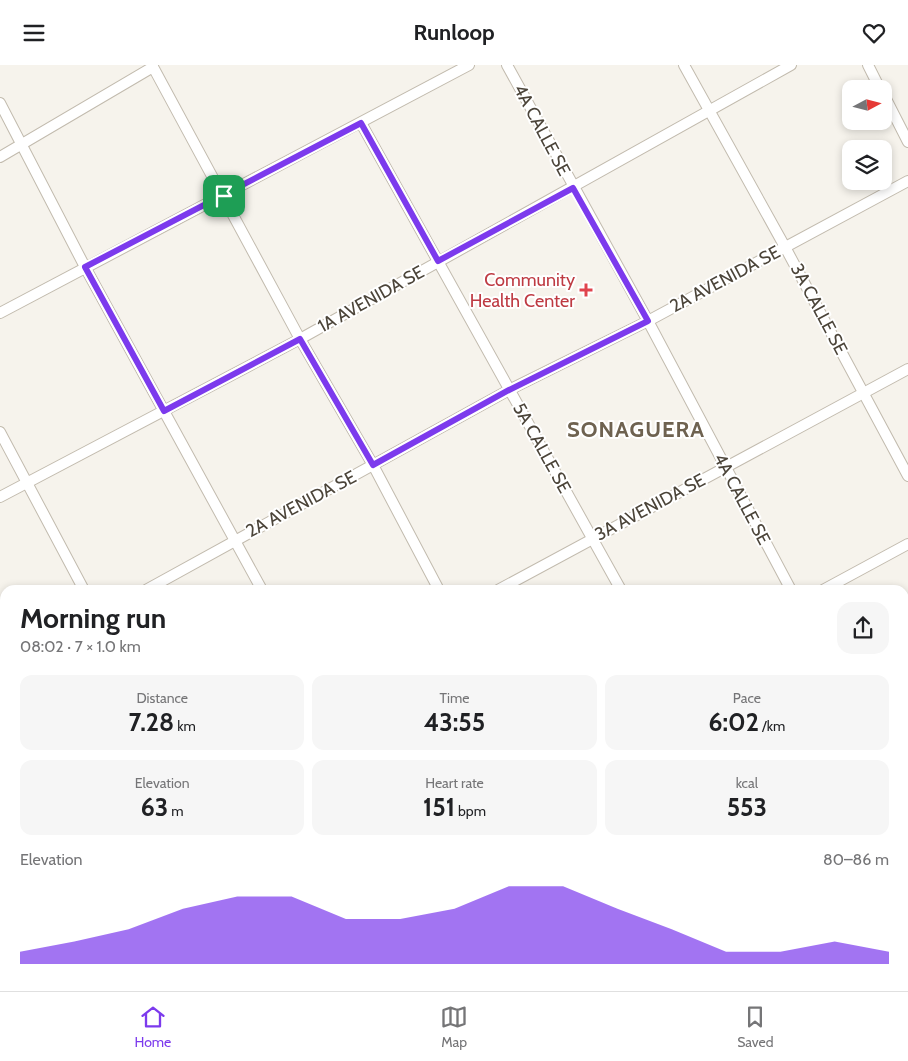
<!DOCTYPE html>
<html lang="en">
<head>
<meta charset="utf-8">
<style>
  :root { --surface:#fff; --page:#f6f6f6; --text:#202124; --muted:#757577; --line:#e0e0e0; --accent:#7c3aed }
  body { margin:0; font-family:Cabin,sans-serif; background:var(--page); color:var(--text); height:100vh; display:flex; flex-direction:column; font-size:19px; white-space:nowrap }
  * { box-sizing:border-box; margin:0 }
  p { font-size:16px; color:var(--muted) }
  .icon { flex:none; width:28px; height:28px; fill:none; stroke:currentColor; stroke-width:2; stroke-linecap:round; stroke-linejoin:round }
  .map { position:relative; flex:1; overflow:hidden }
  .side { position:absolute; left:0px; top:520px; width:909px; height:406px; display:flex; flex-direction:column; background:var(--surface); border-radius:15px 15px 0 0; box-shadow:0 2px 8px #0003 }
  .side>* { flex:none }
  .needle { width:32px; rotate:83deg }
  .controls { position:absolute; left:842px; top:15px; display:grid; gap:10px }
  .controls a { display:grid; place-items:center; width:50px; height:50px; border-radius:10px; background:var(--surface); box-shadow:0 2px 8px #0003; font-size:25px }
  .pin { position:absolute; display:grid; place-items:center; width:42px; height:42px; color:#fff; margin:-21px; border-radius:10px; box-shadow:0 2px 8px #0006 }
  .round { display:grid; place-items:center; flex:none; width:52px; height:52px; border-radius:15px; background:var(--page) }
  .head { display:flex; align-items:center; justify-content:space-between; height:85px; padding:0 20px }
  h1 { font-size:28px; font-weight:800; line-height:38px }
  .metrics { display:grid; grid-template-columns:repeat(3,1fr); gap:8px; height:85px; padding:5px 20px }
  .metrics div { display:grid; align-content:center; border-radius:12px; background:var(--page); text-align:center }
  .metrics b { font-size:25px; font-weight:800 }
  .metrics small { font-size:14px; font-weight:400 }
  .metrics p { font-size:14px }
  .chart { height:140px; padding:10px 20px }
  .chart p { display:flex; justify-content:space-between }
  .chart svg { width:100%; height:90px; margin-top:5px; fill:var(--accent); opacity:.7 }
  header { display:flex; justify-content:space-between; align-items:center; height:65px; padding:0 20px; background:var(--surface); font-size:22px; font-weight:800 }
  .tab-bar { display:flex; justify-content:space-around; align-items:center; height:70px; border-top:1px solid var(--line); background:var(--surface); font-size:14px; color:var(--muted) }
  .tab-bar a { display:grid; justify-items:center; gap:2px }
  .tab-bar .current { color:var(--accent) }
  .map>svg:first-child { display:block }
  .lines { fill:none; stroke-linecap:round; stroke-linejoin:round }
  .minor-casing { stroke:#c2bbae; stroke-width:12 }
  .major-casing { stroke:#e6c16a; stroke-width:15 }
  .minor { stroke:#fff; stroke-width:10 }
  .major { stroke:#ffe39c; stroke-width:12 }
  .route-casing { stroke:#fff; stroke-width:10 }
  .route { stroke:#7c3aed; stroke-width:6 }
  .health-dot { fill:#e0444e; stroke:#fff; stroke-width:2 }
  .labels { text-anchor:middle; stroke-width:4; stroke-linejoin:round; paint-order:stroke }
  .street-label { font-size:18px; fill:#4b4439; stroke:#fff }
  .health-label { font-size:18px; fill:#be3a42; stroke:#fff; text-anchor:end }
  .district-label { font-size:22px; font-weight:bold; letter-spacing:1px; fill:#6e6250; stroke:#fff }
</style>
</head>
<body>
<header><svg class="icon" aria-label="menu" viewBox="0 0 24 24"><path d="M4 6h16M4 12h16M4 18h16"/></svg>Runloop<svg class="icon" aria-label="heart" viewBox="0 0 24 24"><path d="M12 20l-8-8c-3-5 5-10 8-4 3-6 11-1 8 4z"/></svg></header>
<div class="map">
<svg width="908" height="926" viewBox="0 0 908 926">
  <rect width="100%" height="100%" fill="#f6f3ec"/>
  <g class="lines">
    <defs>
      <g id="minor">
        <polyline points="152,0 300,274 373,400 439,525"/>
        <polyline points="507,0 648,256 791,525"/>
        <polyline points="684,0 785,182 908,411"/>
        <polyline points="868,0 880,24"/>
        <polyline points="884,30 908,77"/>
        <polyline points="0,38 85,202 262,525"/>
        <polyline points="361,58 621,525"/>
        <polyline points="0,92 153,2"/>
        <polyline points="0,248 469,0"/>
        <polyline points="0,367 84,525"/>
        <polyline points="0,432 300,274 791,0"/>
        <polyline points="146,525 509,325 648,256 908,116"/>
        <polyline points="498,525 908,304"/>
        <polyline points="823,525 908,479"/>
        <polyline points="0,606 5,604"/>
        <polyline points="904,729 908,737"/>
        <polyline points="0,749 5,749"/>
        <polyline points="0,791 5,789"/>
        <polyline points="129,921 132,926"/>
        <polyline points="302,921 305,926"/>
        <polyline points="478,921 481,926"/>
        <polyline points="656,921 659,926"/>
        <polyline points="831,921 834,926"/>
        <polyline points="75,926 84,921"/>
      </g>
      <g id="major">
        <polyline points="0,624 5,629"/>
        <polyline points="0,642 5,647"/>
        <polyline points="904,795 908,795"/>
      </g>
    </defs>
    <use href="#minor" class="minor-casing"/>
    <use href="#major" class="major-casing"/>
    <use href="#minor" class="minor"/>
    <use href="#major" class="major"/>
  </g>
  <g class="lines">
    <defs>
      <polygon id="route" points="361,58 438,196 573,123 648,256 509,325 373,400 300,274 164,346 85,202"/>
    </defs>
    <use href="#route" class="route-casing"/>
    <use href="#route" class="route"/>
  </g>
  <path class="health-dot" d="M583.5 217.5h5v5h5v5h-5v5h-5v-5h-5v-5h5z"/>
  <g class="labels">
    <g class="street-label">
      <text transform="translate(542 65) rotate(62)" y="6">4A CALLE SE</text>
      <text transform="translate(725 214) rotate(-28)" y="6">2A AVENIDA SE</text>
      <text transform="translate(371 234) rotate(-29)" y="6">1A AVENIDA SE</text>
      <text transform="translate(819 244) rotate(62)" y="6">3A CALLE SE</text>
      <text transform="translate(542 383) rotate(61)" y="6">5A CALLE SE</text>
      <text transform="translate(742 434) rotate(62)" y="6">4A CALLE SE</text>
      <text transform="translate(301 439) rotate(-28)" y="6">2A AVENIDA SE</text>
      <text transform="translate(650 442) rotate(-28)" y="6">3A AVENIDA SE</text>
    </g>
    <g class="health-label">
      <text x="575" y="221">Community<tspan x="575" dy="21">Health Center</tspan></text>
    </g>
    <g class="district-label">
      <text x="636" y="372">SONAGUERA</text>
    </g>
  </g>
</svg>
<div class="controls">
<a><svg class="needle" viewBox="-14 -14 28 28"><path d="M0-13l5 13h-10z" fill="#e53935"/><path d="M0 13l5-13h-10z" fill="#757577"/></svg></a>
<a><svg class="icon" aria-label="layers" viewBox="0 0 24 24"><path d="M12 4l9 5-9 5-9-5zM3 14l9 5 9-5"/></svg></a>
</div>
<div class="pin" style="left:224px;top:131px;background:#1e9e55"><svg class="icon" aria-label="arrive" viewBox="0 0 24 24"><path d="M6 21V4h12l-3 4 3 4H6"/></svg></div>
<section class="side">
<div class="head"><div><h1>Morning run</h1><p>08:02 · 7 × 1.0 km</p></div><a class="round"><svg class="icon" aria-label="share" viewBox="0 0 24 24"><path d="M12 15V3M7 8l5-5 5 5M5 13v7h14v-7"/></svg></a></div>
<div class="metrics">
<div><p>Distance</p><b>7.28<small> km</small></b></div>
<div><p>Time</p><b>43:55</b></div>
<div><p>Pace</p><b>6:02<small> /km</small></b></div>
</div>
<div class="metrics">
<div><p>Elevation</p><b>63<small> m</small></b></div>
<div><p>Heart rate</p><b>151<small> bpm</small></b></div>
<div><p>kcal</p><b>553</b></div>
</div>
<div class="chart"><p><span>Elevation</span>80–86 m</p>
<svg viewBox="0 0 160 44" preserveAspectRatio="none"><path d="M0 44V38L10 33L20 27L30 17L40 11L50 11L60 22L70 22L80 17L90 6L100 6L110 17L120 27L130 38L140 38L150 33L160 38V44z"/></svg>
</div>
</section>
</div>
<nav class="tab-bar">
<a class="current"><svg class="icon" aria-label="home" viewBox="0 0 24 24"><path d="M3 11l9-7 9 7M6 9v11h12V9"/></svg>Home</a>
<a><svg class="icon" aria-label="map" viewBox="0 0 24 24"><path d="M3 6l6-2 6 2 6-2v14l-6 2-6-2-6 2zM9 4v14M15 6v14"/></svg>Map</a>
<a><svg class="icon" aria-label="saved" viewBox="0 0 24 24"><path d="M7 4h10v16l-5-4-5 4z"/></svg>Saved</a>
</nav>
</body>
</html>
